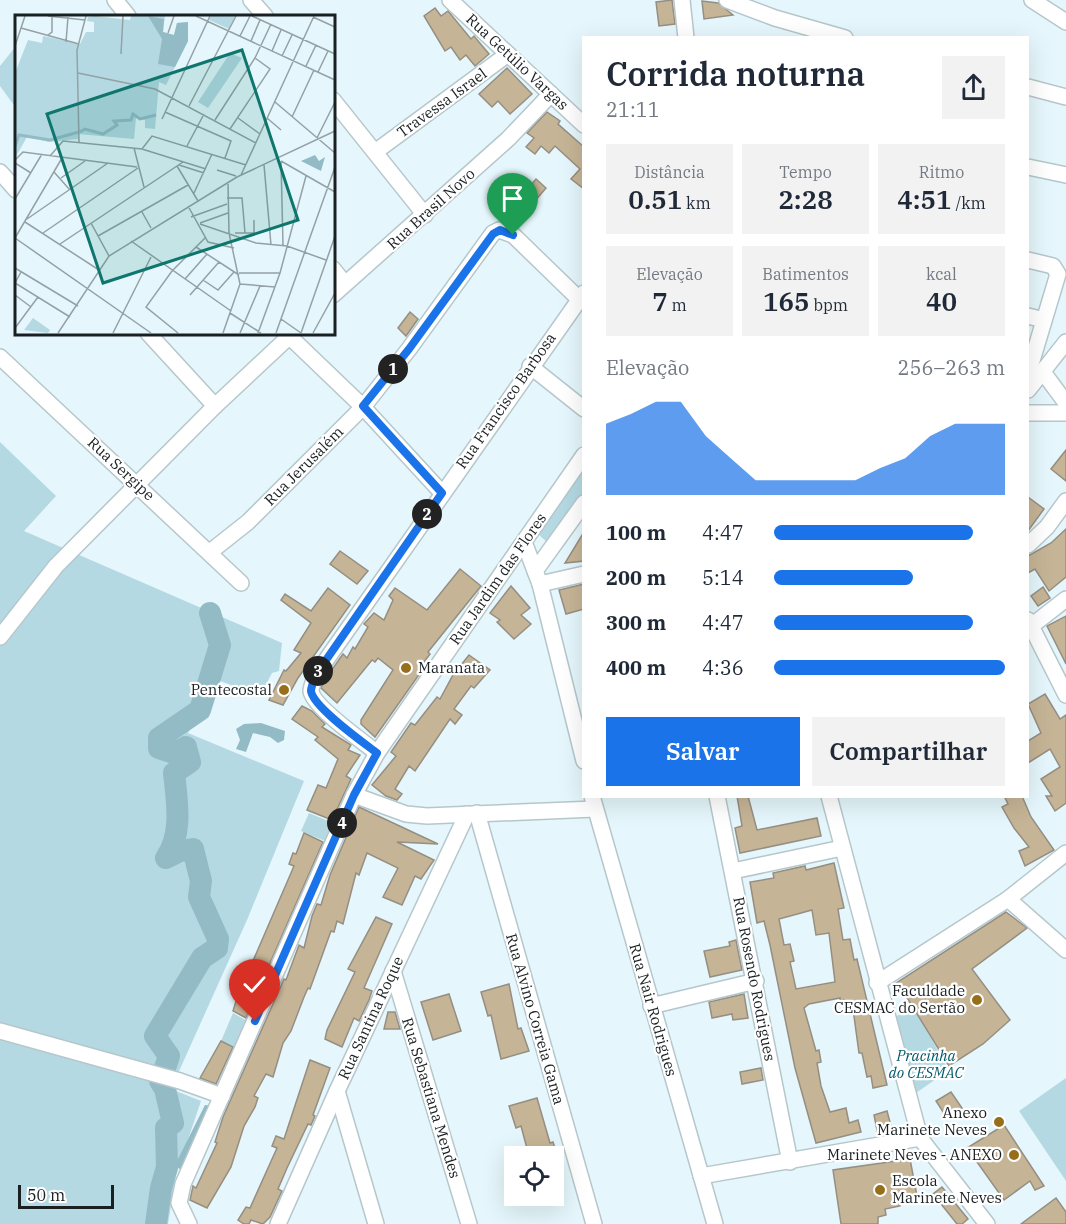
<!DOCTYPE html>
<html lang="pt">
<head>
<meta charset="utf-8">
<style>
  :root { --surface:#fff; --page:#f2f2f3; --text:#1f2937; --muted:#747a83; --accent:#1a73e8 }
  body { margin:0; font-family:"IBM Plex Serif",serif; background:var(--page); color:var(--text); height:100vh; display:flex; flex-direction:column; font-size:22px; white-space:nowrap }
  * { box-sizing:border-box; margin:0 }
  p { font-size:20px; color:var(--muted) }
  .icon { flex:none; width:33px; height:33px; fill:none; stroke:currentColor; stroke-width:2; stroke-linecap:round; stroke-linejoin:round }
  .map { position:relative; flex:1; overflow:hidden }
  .sheet { position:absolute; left:582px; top:36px; width:447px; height:762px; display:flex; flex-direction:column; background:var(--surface); border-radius:0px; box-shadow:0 6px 24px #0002 }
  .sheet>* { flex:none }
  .fabs { position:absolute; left:504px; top:1146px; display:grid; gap:12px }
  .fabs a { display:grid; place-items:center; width:60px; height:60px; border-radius:0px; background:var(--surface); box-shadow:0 6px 24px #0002; font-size:30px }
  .scale { position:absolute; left:18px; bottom:15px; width:96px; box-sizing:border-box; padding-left:6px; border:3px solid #1a2022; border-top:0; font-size:16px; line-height:21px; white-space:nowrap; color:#1a2022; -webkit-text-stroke:4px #fff; paint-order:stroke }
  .pin { position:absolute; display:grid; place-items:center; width:51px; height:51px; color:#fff; margin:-62px -26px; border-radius:50% 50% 50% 0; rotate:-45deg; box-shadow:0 0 6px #0007 }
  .pin .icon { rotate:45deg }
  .km { position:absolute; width:30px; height:30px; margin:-15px; border-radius:50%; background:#222; color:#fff; font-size:16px; line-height:30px; text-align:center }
  .round { display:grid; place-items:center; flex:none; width:63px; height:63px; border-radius:0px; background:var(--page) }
  .headline { display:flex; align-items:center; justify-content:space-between; height:102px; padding:0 24px }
  h1 { font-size:33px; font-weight:600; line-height:45px }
  .stats { display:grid; grid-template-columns:repeat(3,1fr); gap:9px; height:102px; padding:6px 24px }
  .stats div { display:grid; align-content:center; border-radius:0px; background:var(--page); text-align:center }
  .stats b { font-size:26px; font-weight:600 }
  .stats small { font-size:16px; font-weight:400 }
  .stats p { font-size:16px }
  .chart { height:168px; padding:12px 24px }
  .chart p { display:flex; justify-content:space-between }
  .chart svg { width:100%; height:108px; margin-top:6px; fill:var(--accent); opacity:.7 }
  .action { display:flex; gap:12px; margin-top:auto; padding:12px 24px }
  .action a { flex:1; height:69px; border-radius:0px; background:var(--accent); color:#fff; font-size:24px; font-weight:600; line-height:69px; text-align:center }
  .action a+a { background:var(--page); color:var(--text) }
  ul { padding:0 24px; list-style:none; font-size:20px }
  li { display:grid; grid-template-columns:96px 72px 1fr; align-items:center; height:45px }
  li i { height:15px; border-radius:8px; background:var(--accent) }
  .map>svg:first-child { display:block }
  .green { fill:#b4d9e3 }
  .forest { fill:#92bbc6 }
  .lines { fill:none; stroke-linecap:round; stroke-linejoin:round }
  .river { stroke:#93bbc6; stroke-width:22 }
  .building { fill:#c6b496; stroke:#958e82; stroke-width:1.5; fill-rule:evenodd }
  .minor-casing { stroke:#b6c7cb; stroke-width:18 }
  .minor { stroke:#fff; stroke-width:15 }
  .route-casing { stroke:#fff; stroke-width:12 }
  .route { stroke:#1a73e8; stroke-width:8 }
  .poi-dot { fill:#976f1a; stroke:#fff; stroke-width:2 }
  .labels { text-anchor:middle; stroke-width:4.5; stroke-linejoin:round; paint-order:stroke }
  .street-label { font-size:15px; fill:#1a2022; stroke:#fff }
  .poi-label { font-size:15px; fill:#1a2022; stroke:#fff; text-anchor:end }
  .park-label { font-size:15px; font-style:italic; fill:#00596a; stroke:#fff }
  .inset-river { fill:none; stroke:#93bbc6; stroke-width:3 }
  .inset-road { fill:none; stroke:#94a1a5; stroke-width:1.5 }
  .view { fill:#0f766e; fill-opacity:0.15; stroke:#0f766e; stroke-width:3 }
  .inset-edge { fill:none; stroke:#1a2022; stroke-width:3 }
</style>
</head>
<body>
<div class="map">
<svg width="1066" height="1224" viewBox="0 0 1066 1224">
  <rect width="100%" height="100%" fill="#e5f7fc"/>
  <g class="green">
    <polygon points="16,46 16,108 0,86 0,66"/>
    <polygon points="0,442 56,496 24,531 282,643 279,671 272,673 260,696 215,679 188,733 304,781 247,920 171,1089 201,1101 176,1175 168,1224 0,1224"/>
    <polygon points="583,466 583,495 549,544 537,533"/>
    <polygon points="309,813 333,823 325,841 301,831"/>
    <polygon points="912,1005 949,1070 916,1093 893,1019"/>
    <polygon points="233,1013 249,1022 237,1049 221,1041"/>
    <polygon points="1066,1078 1066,1181 1019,1111"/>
  </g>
  <g class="forest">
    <polygon points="261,723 285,731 284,740 278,743 270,737 253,733 246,752 236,749 240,740 236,729 244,724"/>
    <polygon points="205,1105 213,1106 182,1171 175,1165"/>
  </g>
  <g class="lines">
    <g class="river">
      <path d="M164,1071L169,1056L155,1036L202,958L217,948L218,939L199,897L201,881L193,849L180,851L166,858C183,834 177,801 174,773L190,762L186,747L174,753L159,748V738L200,710L220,645L210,613"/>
      <polyline points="156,1224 161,1188 167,1167 166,1128 173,1123 165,1089 160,1081"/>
    </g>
  </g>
  <g class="building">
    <polygon points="672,0 675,24 659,26 656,2"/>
    <polygon points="702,1 718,3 733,15 704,19"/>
    <polygon points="435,8 441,16 448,11 471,39 474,36 489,54 475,66 466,55 460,60 451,47 445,51 424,16"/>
    <polygon points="507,68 532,94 510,114 498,101 492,107 479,94"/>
    <polygon points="547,112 560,121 558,124 584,147 584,189 571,179 580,169 555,146 549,153 541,146 535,154 526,147 534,138 527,133"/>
    <polygon points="536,179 546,188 517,222 507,213"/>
    <polygon points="410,312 418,319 406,336 398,328"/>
    <polygon points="1066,450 1066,481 1051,469"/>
    <polygon points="1028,497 1044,509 1028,531"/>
    <polygon points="1066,529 1066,577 1049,591 1035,569 1028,573 1028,556 1051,543"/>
    <polygon points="584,532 584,561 565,563"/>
    <polygon points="340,551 368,571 357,584 330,564"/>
    <polygon points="460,569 481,586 428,652 430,654 420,667 423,669 375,737 361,724 361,720 393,670 378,658 375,662 372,660 337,703 321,688 324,681 343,654 347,658 353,647 355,649 368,627 364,624 374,613 384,620 393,600 389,596 395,588 427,610"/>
    <polygon points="584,584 584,609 566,614 559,590"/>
    <polygon points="511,586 530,608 521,615 531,624 514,639 497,622 500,620 490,613"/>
    <polygon points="1043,587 1050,598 1038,606 1031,596"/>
    <polygon points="328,588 350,605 298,678 283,705 269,700 284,670 286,671 301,653 294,650 311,623 281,600 285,594 311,611"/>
    <polygon points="1066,616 1066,664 1047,626"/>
    <polygon points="469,655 490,670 474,688 471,686 454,709 462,715 455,724 450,719 415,771 409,766 395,789 402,794 397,800 386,796 372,785 396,756 391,752 411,723 415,725 437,697 440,699 453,675"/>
    <polygon points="1045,694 1060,719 1066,715 1066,803 1055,811 1046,796 1052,796 1041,779 1060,767 1050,749 1028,763 1028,741 1041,733 1028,704"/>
    <polygon points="302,706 312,711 325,724 322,727 351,745 348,750 360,755 346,776 351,779 332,820 307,810 318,785 326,788 338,759 315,740 318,737 292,719"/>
    <polygon points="737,796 748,796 757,830 817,818 821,836 740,853 735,828 742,826"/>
    <polygon points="1004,796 1022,796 1031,817 1054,850 1025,866 1019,851 1029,847 1014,828 1002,807 1008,804"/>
    <polygon points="359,807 438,844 397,842 434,860 421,879 415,876 402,905 383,897 398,868 367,853 359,875 356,873 343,924 337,921 334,932 331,931 310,989 308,988 304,997 291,1031 283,1043 273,1077 266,1074 254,1096 258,1098 255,1107 244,1126 231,1167 207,1208 190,1200 193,1186 196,1188 217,1143 215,1142 223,1117 284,979 286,980 299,945 304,948 312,916 317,904 321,905 330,875"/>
    <polygon points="304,833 323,842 246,1018 233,1011 237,998 294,866 289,864 293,853 296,854"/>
    <path d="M834,863L844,908L838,909L843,940L850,939L854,960L857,959L887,1085L873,1088L871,1076L867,1077L862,1053H859L853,1009L846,1010L844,1000L840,1001V998L809,1004L804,1008L816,1051L819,1050L821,1062L817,1063L821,1086L830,1112L846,1108L849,1123L858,1120L861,1132L816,1143L795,1068L770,945L764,921L757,923L750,882L774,878L773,873L800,867L805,866L806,870ZM812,910L816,935L829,933L835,982L796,989L790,962L794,961L790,944L784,945L779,919Z"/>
    <polygon points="1006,912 1027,928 972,969 1010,1020 983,1044 949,1066 906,996 893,985"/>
    <polygon points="376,917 392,924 364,988 372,991 369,1000 359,1021 354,1018 342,1047 325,1039 327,1030 355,972 348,969"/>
    <polygon points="736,940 742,970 710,977 704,951 730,946 729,942"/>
    <polygon points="509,984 518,1029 521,1028 529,1051 501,1059 491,1015 488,1016 481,992"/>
    <polygon points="449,994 461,1031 433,1040 421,1002"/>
    <polygon points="744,994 748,1018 733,1020 732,1014 712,1018 709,1002"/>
    <polygon points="388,1012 395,1012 400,1029 384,1029"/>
    <polygon points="221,1041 233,1047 216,1084 200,1078"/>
    <polygon points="310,1060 330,1068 313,1115 315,1116 311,1125 308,1124 287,1168 278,1189 282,1191 270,1217 263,1224 251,1220 249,1224 244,1224 238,1220 246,1207 250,1208 277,1148 272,1146 276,1136 284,1139"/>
    <polygon points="761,1068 763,1080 742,1084 740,1072"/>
    <polygon points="951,1092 962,1108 947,1118 936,1101"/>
    <polygon points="537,1098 550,1143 553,1142 556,1152 529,1156 521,1126 516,1128 509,1106"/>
    <polygon points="887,1111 893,1133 878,1135 874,1115"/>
    <polygon points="1004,1125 1044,1186 1035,1190 1030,1181 1004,1200 967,1148"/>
    <polygon points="910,1159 917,1196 900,1200 900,1206 885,1209 886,1215 878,1217 878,1224 841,1224 833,1170"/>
    <polygon points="942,1187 968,1219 962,1224 957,1224 933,1194"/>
    <polygon points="1056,1198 1066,1212 1066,1224 1021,1224"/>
  </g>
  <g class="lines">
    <defs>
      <g id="minor">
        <polyline points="115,0 128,16"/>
        <polyline points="251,0 265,16"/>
        <polyline points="450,0 584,125"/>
        <polyline points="682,0 686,38"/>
        <polyline points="727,0 775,18 845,38"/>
        <polyline points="1032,0 1066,22"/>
        <polyline points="1028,87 1066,97"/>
        <polyline points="333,100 425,215"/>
        <polyline points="375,152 508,54"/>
        <polyline points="1028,167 1066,175"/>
        <polyline points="0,172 16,190"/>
        <polyline points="1028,260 1053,266 1058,274 1028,374"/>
        <polyline points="333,269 345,284"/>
        <polyline points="333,295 508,139 551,94"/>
        <polyline points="1028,316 1044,320"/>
        <polyline points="148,333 215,406"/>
        <polyline points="289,336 363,407 442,493"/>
        <polyline points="0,357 241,583"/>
        <polyline points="530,366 584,409"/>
        <polyline points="1043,372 1066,403"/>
        <polyline points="1028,390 1066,342"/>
        <polyline points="1028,413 1066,413"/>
        <polyline points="524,542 540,584 584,761"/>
        <polyline points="1028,545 1047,527 1066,501"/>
        <polyline points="210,552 248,522 363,407 409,349 493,233 499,230 513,235 579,299"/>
        <polyline points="535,571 584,503"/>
        <polyline points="540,584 584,574"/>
        <polyline points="1028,620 1066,695"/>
        <polyline points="1030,627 1066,599"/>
        <polyline points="0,637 56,566 215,406 293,333"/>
        <path d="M377,753C364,742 313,707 311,691C311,686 315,678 317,673L584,293"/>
        <polyline points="354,795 406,814 427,816 595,809"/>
        <polyline points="592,796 715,1224"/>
        <polyline points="717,796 790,1162"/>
        <polyline points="829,796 920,1138 987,1224"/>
        <polyline points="477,813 594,1224"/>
        <polyline points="733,871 842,848"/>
        <polyline points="1008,899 1066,950"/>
        <polyline points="393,971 469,1224"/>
        <polyline points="877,983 1008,899 1066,853"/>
        <polyline points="651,1006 756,981"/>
        <polyline points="0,1031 180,1081 222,1096"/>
        <polyline points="337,1091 376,1224"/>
        <polyline points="701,1176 920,1138"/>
        <polyline points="189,1224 179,1203 183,1184 354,795 377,753 584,455"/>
        <polyline points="278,1224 337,1091 467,814"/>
      </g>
    </defs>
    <use href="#minor" class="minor-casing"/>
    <use href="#minor" class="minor"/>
  </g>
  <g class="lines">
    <defs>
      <path id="route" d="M255,1021L354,795L377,753C364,743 313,707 311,691C311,686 315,678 317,673L442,493L363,406L409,349L493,234L500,230L513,235"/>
    </defs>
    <use href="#route" class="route-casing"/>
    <use href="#route" class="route"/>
  </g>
  <g class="poi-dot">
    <circle cx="406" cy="668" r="6"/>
    <circle cx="284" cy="690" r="6"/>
    <circle cx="977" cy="1000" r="6"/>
    <circle cx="999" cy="1122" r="6"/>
    <circle cx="1014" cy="1155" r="6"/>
    <circle cx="880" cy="1190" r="6"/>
  </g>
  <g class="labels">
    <g class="street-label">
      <text transform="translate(517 62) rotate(43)" y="5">Rua Getúlio Vargas</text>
      <text transform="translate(442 103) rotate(-36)" y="5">Travessa Israel</text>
      <text transform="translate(431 209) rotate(-42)" y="5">Rua Brasil Novo</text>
      <text transform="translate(506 401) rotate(-55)" y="5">Rua Francisco Barbosa</text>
      <text transform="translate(304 466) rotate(-45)" y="5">Rua Jerusalém</text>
      <text transform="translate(121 469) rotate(43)" y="5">Rua Sergipe</text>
      <text transform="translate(498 579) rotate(-55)" y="5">Rua Jardim das Flores</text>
      <text transform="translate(754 979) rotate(79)" y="5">Rua Rosendo Rodrigues</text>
      <text transform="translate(653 1010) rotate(74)" y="5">Rua Nair Rodrigues</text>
      <text transform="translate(371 1018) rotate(-65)" y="5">Rua Santina Roque</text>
      <text transform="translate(535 1019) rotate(74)" y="5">Rua Alvino Correia Gama</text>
      <text transform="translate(431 1098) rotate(73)" y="5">Rua Sebastiana Mendes</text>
    </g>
    <g class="poi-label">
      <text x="418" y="673" text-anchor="start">Maranata</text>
      <text x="272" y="695">Pentecostal</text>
      <text x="965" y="996">Faculdade<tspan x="965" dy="17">CESMAC do Sertão</tspan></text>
      <text x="987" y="1118">Anexo<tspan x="987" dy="17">Marinete Neves</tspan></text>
      <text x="1002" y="1160">Marinete Neves - ANEXO</text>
      <text x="892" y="1186" text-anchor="start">Escola<tspan x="892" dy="17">Marinete Neves</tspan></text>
    </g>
    <g class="park-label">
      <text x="926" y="1061">Pracinha<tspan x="926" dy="17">do CESMAC</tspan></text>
    </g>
  </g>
  <g transform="translate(15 15)">
    <rect width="320" height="320" fill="#e5f7fc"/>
    <path d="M80,1L115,5L116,1H150L148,17L159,20L162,8L173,7V26L151,70L144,67L140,114L130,113V105L121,103L119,124L63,119V124L34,127L12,122L0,143V58L13,25L27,28L28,21L65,29L71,17H79V7L72,6L73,2ZM196,1H220L214,14L194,5ZM215,38L227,43L193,93L183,87ZM18,303L35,315L33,318L9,315Z" fill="#b4d9e3"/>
    <path d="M133,1L149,4L148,17L159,20L162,8L173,7V26L160,52L143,49L147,24ZM300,140L304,146L310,142L306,156L286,146Z" fill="#92bbc6"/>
    <path class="inset-river" d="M65,117L70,114L88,119L102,110L99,106L116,105L118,99L125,104L141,100M0,131L4,120L35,125L64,117"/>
    <path class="inset-road" d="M33,1L70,5M181,1L320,65M237,1L320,39M298,2L320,12M6,13L64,29M153,18L159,1M33,20L37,17V1M225,21L235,1M236,26L245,5M51,27L53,2M0,31L10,1M257,36L266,15M106,39L108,1M267,41L277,20M291,51L301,30M303,57L313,36M63,58L140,74L241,128M260,87L320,138M174,91L221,1M150,97L216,126L210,143M277,102L299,55M223,103L245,119M252,103L266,115M147,104L195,1M200,105L240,43L256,9M215,114L255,54L240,43M302,123L320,87M64,127L62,35L71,1M172,131L189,99M119,133L129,172M127,134L137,121L231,150M35,141L48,126L127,134L191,154M0,145L8,137L122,152M266,146L268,230M266,146L320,177M0,148L16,158M164,150L189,158M249,150L256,230M162,151L183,186M202,155L221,161M39,157L55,175M226,160L299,1M46,163L70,146M179,178L197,139M212,183H227L230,218M0,184L27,139M173,191L193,227L219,233M127,197L136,213M176,202L212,189M12,204L93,148M10,207L84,255M76,208L94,241M185,208L213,198M185,209L241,228L272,231L311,245M28,218L123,153M220,218H239V205M83,221L173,170M0,223L136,318M0,223L47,143M116,226L216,296M45,229L168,147M181,232L224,260M0,253L63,291M6,257L0,268L55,302M224,258H265M170,264L192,239M188,265L203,275L219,257M225,269L260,272M0,280L16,292M175,280L204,247M215,298L246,318M266,304L286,318M0,313L23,282M43,318L94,241L222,162L320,116M98,318L136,242M163,318L131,292L157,256L190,223M208,318L225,269L214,218L213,167M225,318L245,271M243,318L265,258L291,161M261,318L320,152M286,318L320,221M298,318L320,278"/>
    <path class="view" d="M227,35L283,205L88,268L32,99Z"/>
    <rect width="320" height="320" class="inset-edge"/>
  </g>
</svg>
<div class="fabs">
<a><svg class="icon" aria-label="locate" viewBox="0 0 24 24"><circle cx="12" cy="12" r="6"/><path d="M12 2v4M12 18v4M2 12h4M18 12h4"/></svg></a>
</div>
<div class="scale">50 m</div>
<div class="pin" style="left:513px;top:235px;background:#1e9e55"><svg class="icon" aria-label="arrive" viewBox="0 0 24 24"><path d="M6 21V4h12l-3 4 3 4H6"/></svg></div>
<div class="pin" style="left:255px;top:1021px;background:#d93025"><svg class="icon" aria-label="check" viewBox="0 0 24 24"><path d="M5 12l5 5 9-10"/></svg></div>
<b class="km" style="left:393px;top:369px">1</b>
<b class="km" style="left:427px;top:514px">2</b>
<b class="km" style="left:318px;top:671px">3</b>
<b class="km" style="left:342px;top:823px">4</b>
<section class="sheet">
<div class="headline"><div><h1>Corrida noturna</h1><p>21:11</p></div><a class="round"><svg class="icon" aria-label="share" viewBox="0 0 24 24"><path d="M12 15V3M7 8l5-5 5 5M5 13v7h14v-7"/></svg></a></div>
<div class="stats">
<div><p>Distância</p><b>0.51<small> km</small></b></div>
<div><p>Tempo</p><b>2:28</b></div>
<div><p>Ritmo</p><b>4:51<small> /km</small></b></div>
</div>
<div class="stats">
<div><p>Elevação</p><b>7<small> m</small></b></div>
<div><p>Batimentos</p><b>165<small> bpm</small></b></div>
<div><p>kcal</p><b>40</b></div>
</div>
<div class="chart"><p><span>Elevação</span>256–263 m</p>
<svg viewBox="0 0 160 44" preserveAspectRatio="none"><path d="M0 44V15L10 11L20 6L30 6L40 20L50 29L60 38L70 38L80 38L90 38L100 38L110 33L120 29L130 20L140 15L150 15L160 15V44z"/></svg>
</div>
<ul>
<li><b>100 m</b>4:47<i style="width:86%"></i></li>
<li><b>200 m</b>5:14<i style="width:60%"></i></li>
<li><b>300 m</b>4:47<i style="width:86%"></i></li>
<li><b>400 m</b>4:36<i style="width:100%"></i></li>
</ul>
<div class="action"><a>Salvar</a><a>Compartilhar</a></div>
</section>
</div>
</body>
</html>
